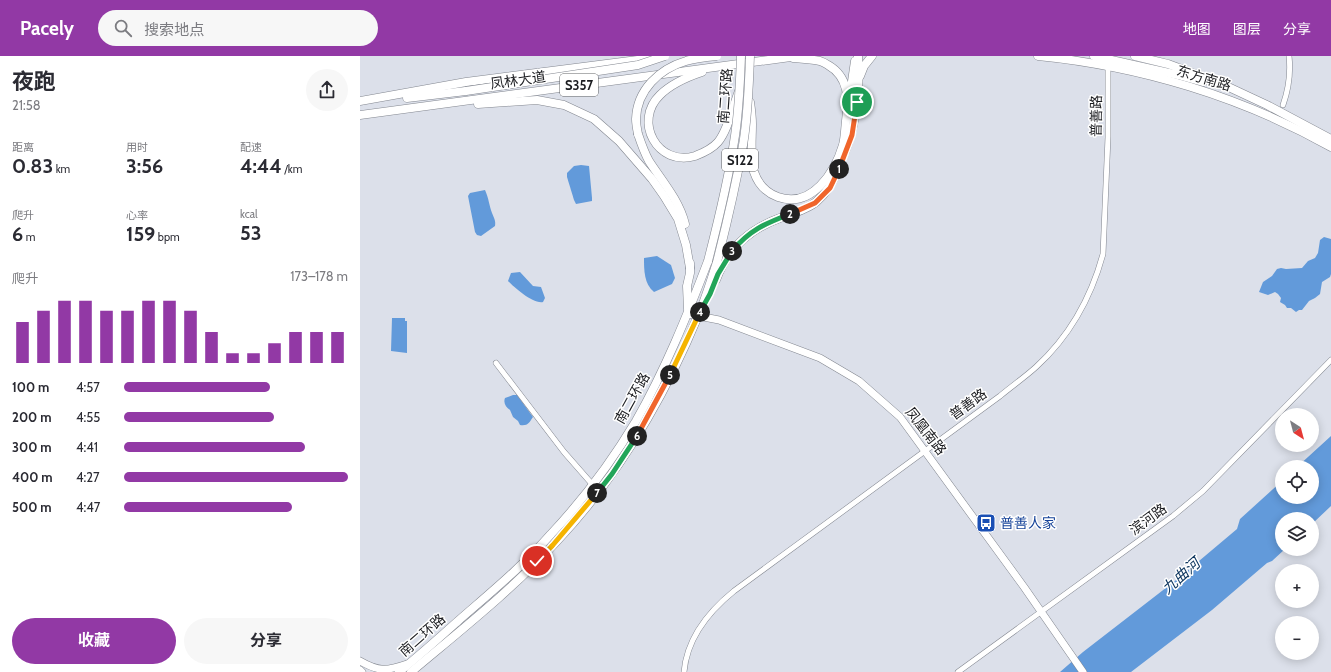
<!DOCTYPE html>
<html lang="zh">
<head>
<meta charset="utf-8">
<style>
  :root { --surface:#fff; --page:#f7f7f7; --text:#2b2b33; --muted:#7c7c81; --accent:#9239a5 }
  body { margin:0; font-family:Cabin,"Noto Sans SC",sans-serif; background:var(--page); color:var(--text); height:100vh; display:flex; flex-direction:column; font-size:15px; white-space:nowrap }
  * { box-sizing:border-box; margin:0 }
  p { font-size:13px; color:var(--muted) }
  .icon { flex:none; width:22px; height:22px; fill:none; stroke:currentColor; stroke-width:2; stroke-linecap:round; stroke-linejoin:round }
  .map { position:relative; flex:1; overflow:hidden }
  .panel { display:flex; flex-direction:column; background:var(--surface); width:360px }
  .panel>* { flex:none }
  .needle { width:26px; rotate:144deg }
  .controls { position:absolute; left:915px; top:352px; display:grid; gap:8px }
  .controls a { display:grid; place-items:center; width:44px; height:44px; border-radius:50%; background:var(--surface); box-shadow:0 2px 10px #0003; font-size:20px }
  .pin { position:absolute; display:grid; place-items:center; width:34px; height:34px; color:#fff; margin:-17px; border:2px solid #fff; border-radius:50%; box-shadow:0 1px 4px #0007 }
  .km { position:absolute; width:20px; height:20px; margin:-10px; border-radius:50%; background:#222; color:#fff; font-size:11px; line-height:20px; text-align:center }
  .round { display:grid; place-items:center; flex:none; width:42px; height:42px; border-radius:21px; background:var(--page) }
  .headline { display:flex; align-items:center; justify-content:space-between; height:68px; padding:0 12px }
  h1 { font-size:22px; font-weight:700; line-height:30px }
  .metrics { display:grid; grid-template-columns:repeat(3,1fr); gap:6px; height:68px; padding:4px 12px }
  .metrics div { display:grid; align-content:center }
  .metrics b { font-size:20px; font-weight:700 }
  .metrics small { font-size:11px; font-weight:400 }
  .metrics p { font-size:11px }
  .chart { height:112px; padding:8px 12px }
  .chart p { display:flex; justify-content:space-between }
  .chart svg { width:100%; height:72px; margin-top:4px; stroke:var(--accent); stroke-width:6 }
  .button { display:flex; gap:8px; margin-top:auto; padding:8px 12px }
  .button a { flex:1; height:46px; border-radius:24px; background:var(--accent); color:#fff; font-size:16px; font-weight:700; line-height:46px; text-align:center }
  .button a+a { background:var(--page); color:var(--text) }
  ul { padding:0 12px; list-style:none; font-size:13px }
  li { display:grid; grid-template-columns:64px 48px 1fr; align-items:center; height:30px }
  li i { height:10px; border-radius:5px; background:var(--accent) }
  header { display:flex; align-items:center; gap:24px; box-sizing:border-box; height:56px; padding:0 20px; background:var(--accent); color:#fff }
  header strong { font-size:19px }
  nav { display:flex; gap:22px; margin-inline-start:auto; font-size:14px }
  .search { width:280px; height:36px; background:var(--page); display:flex; align-items:center; gap:10px; box-sizing:border-box; padding:0 14px; border-radius:22px; color:var(--muted); font-size:15px }
  main { display:flex; flex:1; min-height:0 }
  .map>svg:first-child { display:block }
  .water { fill:#629ada }
  .lines { fill:none; stroke-linecap:round; stroke-linejoin:round }
  .street-casing { stroke:#82868f; stroke-width:6 }
  .secondary-casing { stroke:#82868f; stroke-width:8 }
  .primary-casing { stroke:#82868f; stroke-width:9 }
  .street { stroke:#fff; stroke-width:5 }
  .secondary { stroke:#fff; stroke-width:7 }
  .primary { stroke:#fff; stroke-width:8 }
  .primary-bridge-casing { stroke:#82868f; stroke-width:9; stroke-linecap:butt }
  .primary-bridge { stroke:#fff; stroke-width:8 }
  .split-1-casing { stroke:#fff; stroke-width:8 }
  .split-2-casing { stroke:#fff; stroke-width:8 }
  .split-3-casing { stroke:#fff; stroke-width:8 }
  .split-4-casing { stroke:#fff; stroke-width:8 }
  .split-5-casing { stroke:#fff; stroke-width:8 }
  .split-6-casing { stroke:#fff; stroke-width:8 }
  .split-7-casing { stroke:#fff; stroke-width:8 }
  .split-8-casing { stroke:#fff; stroke-width:8 }
  .split-9-casing { stroke:#fff; stroke-width:8 }
  .split-1 { stroke:#f0652b; stroke-width:5 }
  .split-2 { stroke:#f0652b; stroke-width:5 }
  .split-3 { stroke:#22a559; stroke-width:5 }
  .split-4 { stroke:#22a559; stroke-width:5 }
  .split-5 { stroke:#f5b400; stroke-width:5 }
  .split-6 { stroke:#f0652b; stroke-width:5 }
  .split-7 { stroke:#22a559; stroke-width:5 }
  .split-8 { stroke:#f5b400; stroke-width:5 }
  .split-9 { stroke:#f5b400; stroke-width:5 }
  .labels { text-anchor:middle; stroke-width:3; stroke-linejoin:round; paint-order:stroke }
  .shield { fill:#fff; stroke:#5f6063; stroke-width:1 }
  .shield-label { font-size:13px; font-weight:bold; fill:#1b1c20 }
  .street-label { font-size:14px; fill:#1b1c20; stroke:#fff }
  .transit-label { font-size:14px; fill:#164399; stroke:#fff; text-anchor:start }
  .water-label { font-size:15px; font-style:italic; fill:#0b345d; stroke:#fff }
</style>
</head>
<body>
<header>
<strong>Pacely</strong>
<div class="search"><svg class="icon" aria-label="search" viewBox="0 0 24 24"><circle cx="10" cy="10" r="6"/><path d="M15 15l6 6"/></svg>搜索地点</div>
<nav><a>地图</a><a>图层</a><a>分享</a></nav>
</header>
<main>
<section class="panel">
<div class="headline"><div><h1>夜跑</h1><p>21:58</p></div><a class="round"><svg class="icon" aria-label="share" viewBox="0 0 24 24"><path d="M12 15V3M7 8l5-5 5 5M5 13v7h14v-7"/></svg></a></div>
<div class="metrics">
<div><p>距离</p><b>0.83<small> km</small></b></div>
<div><p>用时</p><b>3:56</b></div>
<div><p>配速</p><b>4:44<small> /km</small></b></div>
</div>
<div class="metrics">
<div><p>爬升</p><b>6<small> m</small></b></div>
<div><p>心率</p><b>159<small> bpm</small></b></div>
<div><p>kcal</p><b>53</b></div>
</div>
<div class="chart"><p><span>爬升</span>173–178 m</p>
<svg viewBox="0 0 160 44" preserveAspectRatio="none"><path d="M5 44V19M15 44V12M25 44V6M35 44V6M45 44V12M55 44V12M65 44V6M75 44V6M85 44V12M95 44V25M105 44V38M115 44V38M125 44V32M135 44V25M145 44V25M155 44V25"/></svg>
</div>
<ul>
<li><b>100 m</b>4:57<i style="width:65%"></i></li>
<li><b>200 m</b>4:55<i style="width:67%"></i></li>
<li><b>300 m</b>4:41<i style="width:81%"></i></li>
<li><b>400 m</b>4:27<i style="width:100%"></i></li>
<li><b>500 m</b>4:47<i style="width:75%"></i></li>
</ul>
<div class="button"><a>收藏</a><a>分享</a></div>
</section>
<div class="map">
<svg width="971" height="616" viewBox="0 0 971 616">
  <rect width="100%" height="100%" fill="#dce0ea"/>
  <g class="water">
    <polygon points="221,109 229,110 232,142 232,145 216,148 214,144 207,121 207,117 214,110"/>
    <path d="M125,134C129,143 129,149 132,157C134,162 136,165 135,170L121,180L117,179L115,176L108,140L110,137Z"/>
    <polygon points="964,181 971,183 971,218 970,221 962,226 960,238 955,242 949,245 942,254 939,254 936,256 931,252 927,252 925,249 920,246 921,242 918,238 915,236 908,239 899,236 903,226 912,220 917,213 921,212 926,213 942,212 948,205 955,202 958,197 960,184"/>
    <path d="M297,200L311,209L315,222L312,228L294,236C284,228 284,214 284,202Z"/>
    <path d="M160,216L173,230L181,231L185,242L183,246C173,248 155,232 148,225L151,217Z"/>
    <polygon points="32,262 45,262 45,265 47,265 47,297 31,295"/>
    <path d="M153,339H157L173,361C169,367 168,370 160,369L158,365L153,361L150,354C146,351 143,347 145,342Z"/>
    <polygon points="971,380 971,450 952,468 952,463 922,463 922,493 925,493 912,505 907,507 852,554 771,616 700,616 723,596 820,521 877,473 880,463 922,425 922,441 952,441 952,411 937,411"/>
  </g>
  <g class="lines">
    <defs>
      <g id="street">
        <path d="M923,49C929,32 931,18 929,0"/>
        <polyline points="136,307 204,396 232,428"/>
        <path d="M324,616C327,582 348,556 374,535L640,340C652,330 665,321 676,311C710,280 731,242 743,198L748,81V11"/>
        <polyline points="598,616 813,460 843,435 971,304"/>
      </g>
      <g id="secondary">
        <polyline points="328,258 359,264 460,302 499,325 540,361 664,531 723,616"/>
        <path d="M0,605C19,616 27,615 47,608"/>
        <polyline points="0,614 2,616"/>
      </g>
      <g id="primary">
        <path d="M678,0C780,10 882,41 971,91"/>
        <polyline points="734,0 818,19 843,26"/>
        <polyline points="775,0 808,8 862,28 907,49 971,83"/>
        <path d="M342,16C327,21 311,28 300,39C273,65 297,111 335,100C343,97 352,93 358,86C368,74 373,50 379,35"/>
        <polyline points="500,20 504,10 512,0"/>
        <polyline points="490,39 495,5"/>
        <polyline points="47,42 106,35"/>
        <polyline points="0,45 106,26 293,2"/>
        <path d="M390,46C391,53 392,61 392,68C392,84 390,100 394,116C398,128 407,137 418,141C452,153 475,116 483,89C485,81 485,73 486,65C489,43 489,21 468,9C465,7 463,6 460,5C451,3 442,3 433,2"/>
        <polyline points="118,48 177,44 204,49 234,63 259,85 292,123 304,140 318,163 326,189 330,212"/>
        <polyline points="0,59 438,0"/>
        <path d="M278,78C281,87 284,96 289,105C302,125 319,144 325,168"/>
        <path d="M485,96C497,65 500,32 498,0"/>
        <path d="M356,224C367,194 389,173 420,162C431,158 448,153 456,146C469,135 473,124 480,110"/>
        <polyline points="328,253 327,230 330,217 330,207"/>
        <path d="M39,616C59,600 79,582 98,565C130,537 163,510 191,478C223,444 252,405 276,365C305,314 327,260 348,205"/>
        <path d="M51,616C101,574 153,533 197,485C258,420 304,342 338,260C346,242 351,224 357,206"/>
      </g>
    </defs>
    <use href="#street" class="street-casing"/>
    <use href="#secondary" class="secondary-casing"/>
    <use href="#primary" class="primary-casing"/>
    <use href="#street" class="street"/>
    <use href="#secondary" class="secondary"/>
    <use href="#primary" class="primary"/>
    <defs>
      <g id="primary-bridge">
        <polyline points="106,35 278,9 305,0"/>
        <path d="M278,78C277,73 276,68 276,63C277,34 299,13 326,5C335,2 346,1 357,0"/>
        <path d="M348,205C358,166 368,126 374,86C379,57 380,29 381,0"/>
        <path d="M357,206C367,167 376,128 383,89C388,60 389,30 390,0"/>
      </g>
    </defs>
    <use href="#primary-bridge" class="primary-bridge-casing"/>
    <use href="#primary-bridge" class="primary-bridge"/>
  </g>
  <g class="lines">
    <defs>
      <polyline id="split-1" points="479,113 492,79 497,46"/>
      <polyline id="split-2" points="430,158 455,147 470,132 479,113"/>
      <path id="split-3" d="M372,195C390,174 404,168 430,158"/>
      <polyline id="split-4" points="340,256 350,238 358,218 372,195"/>
      <polyline id="split-5" points="310,319 340,256"/>
      <polyline id="split-6" points="277,380 310,319"/>
      <polyline id="split-7" points="237,437 252,418 277,380"/>
      <polyline id="split-8" points="192,490 237,437"/>
      <polyline id="split-9" points="177,505 192,490"/>
    </defs>
    <use href="#split-1" class="split-1-casing"/>
    <use href="#split-2" class="split-2-casing"/>
    <use href="#split-3" class="split-3-casing"/>
    <use href="#split-4" class="split-4-casing"/>
    <use href="#split-5" class="split-5-casing"/>
    <use href="#split-6" class="split-6-casing"/>
    <use href="#split-7" class="split-7-casing"/>
    <use href="#split-8" class="split-8-casing"/>
    <use href="#split-9" class="split-9-casing"/>
    <use href="#split-1" class="split-1"/>
    <use href="#split-2" class="split-2"/>
    <use href="#split-3" class="split-3"/>
    <use href="#split-4" class="split-4"/>
    <use href="#split-5" class="split-5"/>
    <use href="#split-6" class="split-6"/>
    <use href="#split-7" class="split-7"/>
    <use href="#split-8" class="split-8"/>
    <use href="#split-9" class="split-9"/>
  </g>
  <defs>
    <symbol id="bus-square" viewBox="-11 -11 22 22"><rect x="-9" y="-9" width="18" height="18" rx="4" fill="#1a4fb4" stroke="#fff"/><path d="M-5-6H5V4H4V6H2V4H-2V6H-4V4H-5ZM-3.5-4V0h7V-4ZM-3.5 1.2v1.5H-2V1.2ZM2 1.2v1.5H3.5V1.2Z" fill="#fff"/></symbol>
  </defs>
  <g fill-rule="evenodd">
    <use href="#bus-square" x="615" y="456" width="22" height="22"/>
  </g>
  <g class="labels">
    <g class="shield">
      <rect x="200" y="18" width="38" height="22" rx="3"/>
      <rect x="362" y="93" width="36" height="22" rx="3"/>
    </g>
    <g class="shield-label">
      <text x="219" y="34">S357</text>
      <text x="380" y="109">S122</text>
    </g>
    <g class="street-label">
      <text transform="translate(844 22) rotate(17)" y="5">东方南路</text>
      <text transform="translate(158 24) rotate(-8)" y="5">凤林大道</text>
      <text transform="translate(365 40) rotate(-86)" y="5">南二环路</text>
      <text transform="translate(736 60) rotate(-89)" y="5">普善路</text>
      <text transform="translate(272 342) rotate(-61)" y="5">南二环路</text>
      <text transform="translate(608 348) rotate(-36)" y="5">普善路</text>
      <text transform="translate(566 375) rotate(52)" y="5">凤凰南路</text>
      <text transform="translate(788 463) rotate(-36)" y="5">滨河路</text>
      <text transform="translate(62 579) rotate(-41)" y="5">南二环路</text>
    </g>
    <g class="transit-label">
      <text x="640" y="472">普善人家</text>
    </g>
    <g class="water-label">
      <text transform="translate(821 520) rotate(-42)" y="5">九曲河</text>
    </g>
  </g>
</svg>
<div class="controls">
<a><svg class="needle" viewBox="-14 -14 28 28"><path d="M0-13l5 13h-10z" fill="#e53935"/><path d="M0 13l5-13h-10z" fill="#7c7c81"/></svg></a>
<a><svg class="icon" aria-label="locate" viewBox="0 0 24 24"><circle cx="12" cy="12" r="6"/><path d="M12 2v4M12 18v4M2 12h4M18 12h4"/></svg></a>
<a><svg class="icon" aria-label="layers" viewBox="0 0 24 24"><path d="M12 4l9 5-9 5-9-5zM3 14l9 5 9-5"/></svg></a>
<a>+</a>
<a>−</a>
</div>
<div class="pin" style="left:497px;top:46px;background:#1e9e55"><svg class="icon" aria-label="arrive" viewBox="0 0 24 24"><path d="M6 21V4h12l-3 4 3 4H6"/></svg></div>
<div class="pin" style="left:177px;top:505px;background:#d93025"><svg class="icon" aria-label="check" viewBox="0 0 24 24"><path d="M5 12l5 5 9-10"/></svg></div>
<b class="km" style="left:479px;top:113px">1</b>
<b class="km" style="left:430px;top:158px">2</b>
<b class="km" style="left:372px;top:195px">3</b>
<b class="km" style="left:340px;top:256px">4</b>
<b class="km" style="left:310px;top:319px">5</b>
<b class="km" style="left:277px;top:380px">6</b>
<b class="km" style="left:237px;top:437px">7</b>
</div>
</main>
</body>
</html>
